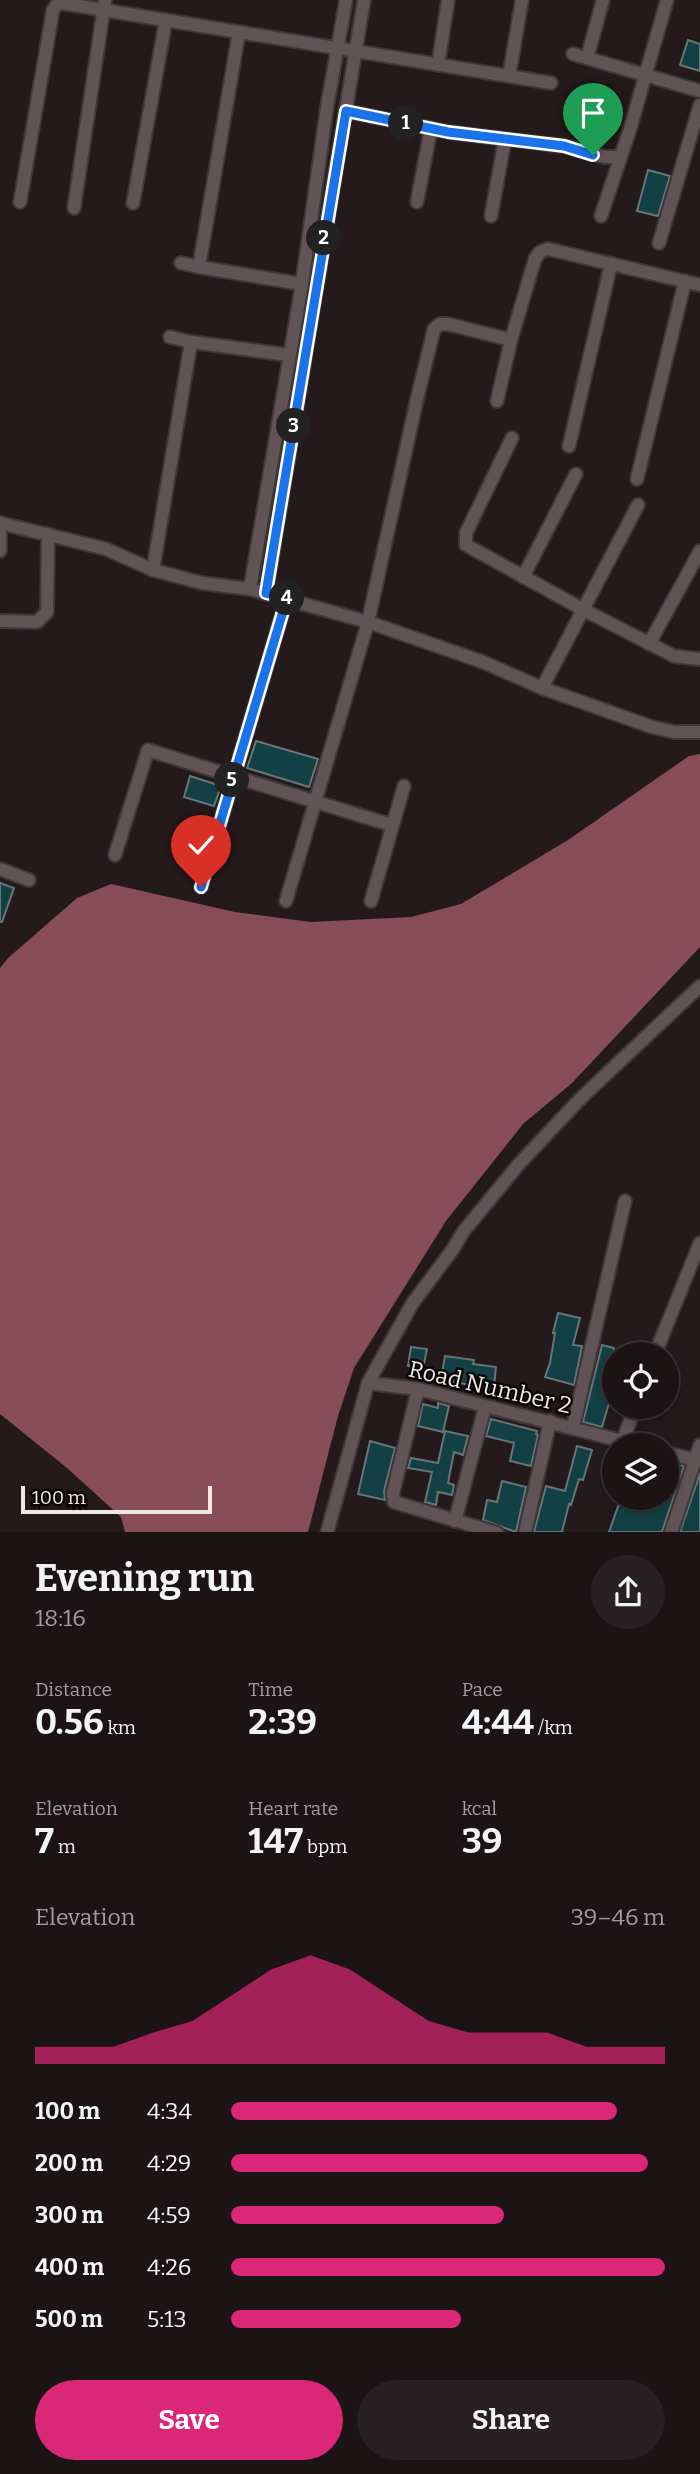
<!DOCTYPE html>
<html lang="en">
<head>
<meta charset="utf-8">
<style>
  :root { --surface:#1b1314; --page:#282022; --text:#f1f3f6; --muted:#a09ea0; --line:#393234; --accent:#db2777 }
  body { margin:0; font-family:Bitter,serif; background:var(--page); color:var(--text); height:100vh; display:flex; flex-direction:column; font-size:26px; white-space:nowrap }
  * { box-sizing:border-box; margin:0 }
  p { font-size:23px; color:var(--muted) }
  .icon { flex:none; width:38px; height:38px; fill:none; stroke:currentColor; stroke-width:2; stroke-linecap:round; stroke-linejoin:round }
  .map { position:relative; height:1532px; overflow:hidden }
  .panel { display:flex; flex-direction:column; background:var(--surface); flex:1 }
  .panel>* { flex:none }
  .buttons { position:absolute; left:602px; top:1342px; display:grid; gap:14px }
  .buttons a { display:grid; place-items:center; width:77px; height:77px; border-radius:50%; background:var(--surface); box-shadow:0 4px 10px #0003,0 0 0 2px var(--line); font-size:35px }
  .scale { position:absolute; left:21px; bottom:18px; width:191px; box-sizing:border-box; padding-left:7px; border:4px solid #efe7e8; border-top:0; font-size:19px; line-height:24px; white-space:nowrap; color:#efe7e8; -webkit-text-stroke:5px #0a0606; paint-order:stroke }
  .pin { position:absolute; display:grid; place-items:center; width:60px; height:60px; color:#fff; margin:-72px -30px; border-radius:50% 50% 50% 0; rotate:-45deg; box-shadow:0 0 7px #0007 }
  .pin .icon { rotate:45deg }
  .km { position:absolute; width:35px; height:35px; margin:-18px; border-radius:50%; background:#222; color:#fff; font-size:19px; line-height:35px; text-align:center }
  .round { display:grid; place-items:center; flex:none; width:74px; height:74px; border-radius:37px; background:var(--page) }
  .summary { display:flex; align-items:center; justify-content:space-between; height:119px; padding:0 35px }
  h1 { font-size:38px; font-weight:700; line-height:52px }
  .stats { display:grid; grid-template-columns:repeat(3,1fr); gap:10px; height:119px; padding:7px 35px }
  .stats div { display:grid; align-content:center }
  .stats b { font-size:35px; font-weight:700 }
  .stats small { font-size:19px; font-weight:400 }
  .stats p { font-size:19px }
  .chart { height:196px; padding:14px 35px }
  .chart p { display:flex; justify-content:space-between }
  .chart svg { width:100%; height:126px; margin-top:7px; fill:var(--accent); opacity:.7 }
  .primary-button { display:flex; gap:14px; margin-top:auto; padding:14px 35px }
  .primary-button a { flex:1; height:80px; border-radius:42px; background:var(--accent); color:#fff; font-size:28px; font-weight:700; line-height:80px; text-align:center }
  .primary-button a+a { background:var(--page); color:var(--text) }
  ul { padding:0 35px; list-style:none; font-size:23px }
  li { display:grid; grid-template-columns:112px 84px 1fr; align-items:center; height:52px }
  li i { height:18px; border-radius:9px; background:var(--accent) }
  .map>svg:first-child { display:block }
  .water { fill:#874d59 }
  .building { fill:#134044; stroke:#667577; stroke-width:2 }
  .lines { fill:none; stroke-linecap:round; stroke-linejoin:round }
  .minor-casing { stroke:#3f3738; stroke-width:16 }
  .minor { stroke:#615356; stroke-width:12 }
  .route-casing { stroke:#fff; stroke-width:14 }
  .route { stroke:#1a73e8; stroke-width:9 }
  .labels { text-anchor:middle; stroke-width:5; stroke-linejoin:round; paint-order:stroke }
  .street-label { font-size:23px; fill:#efe7e8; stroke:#0a0606 }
</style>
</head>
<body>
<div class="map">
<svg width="700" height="1533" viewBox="0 0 700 1533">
  <rect width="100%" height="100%" fill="#24191b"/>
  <polygon class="water" points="700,754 700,947 572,1083 523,1124 446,1221 354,1368 338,1416 308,1532 125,1532 121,1517 67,1468 0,1414 0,968 8,958 77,898 111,884 235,912 311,922 411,917 461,904 568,840 689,756"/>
  <g class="building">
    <polygon points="688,40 700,44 700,71 680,65"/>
    <polygon points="648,170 670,176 658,216 637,211"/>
    <polygon points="256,741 318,759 309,787 247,768"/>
    <polygon points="190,776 221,786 214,806 184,797"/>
    <polygon points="0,883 14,888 2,922 0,922"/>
    <polygon points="558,1313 580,1318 573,1345 582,1346 574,1385 545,1377 550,1363 555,1333 553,1333"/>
    <polygon points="602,1345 614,1348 614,1386 602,1427 583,1422"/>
    <polygon points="411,1347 427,1349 423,1369 408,1366"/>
    <polygon points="445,1356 474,1360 473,1364 496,1367 493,1395 484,1393 484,1388 441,1379"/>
    <polygon points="438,1403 449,1406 443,1432 418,1426 423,1404 438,1408"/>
    <polygon points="491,1419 537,1431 536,1434 538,1435 531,1466 510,1461 514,1443 486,1436"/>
    <polygon points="445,1431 468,1436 463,1455 454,1452 448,1483 454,1485 452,1495 438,1492 436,1505 425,1502 432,1472 408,1468 411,1458 438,1463"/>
    <polygon points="370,1441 395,1448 384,1491 385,1500 358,1494"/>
    <polygon points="577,1446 592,1450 583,1480 579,1479 571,1505 569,1504 562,1532 534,1532 546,1486 565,1491"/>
    <polygon points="674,1464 684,1466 662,1532 609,1532 621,1498 638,1498 648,1502 649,1498 667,1498 667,1468 672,1470"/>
    <polygon points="700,1473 700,1532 680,1532"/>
    <polygon points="502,1481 526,1487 516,1532 483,1520 487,1500 497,1502"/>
  </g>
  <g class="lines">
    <defs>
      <g id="minor">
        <polyline points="239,32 199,267 302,284"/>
        <polyline points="573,54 700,91"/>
        <polyline points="587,58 603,0"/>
        <polyline points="438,65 448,0"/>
        <polyline points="509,76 522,0"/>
        <polyline points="346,111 448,132 564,146 605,157 620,157"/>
        <polyline points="20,202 53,10 57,4 61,3 551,83"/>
        <polyline points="417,202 431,128"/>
        <polyline points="133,203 166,20"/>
        <polyline points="74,208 105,0"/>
        <polyline points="491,216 505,139"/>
        <polyline points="601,216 630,129 667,0"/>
        <polyline points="659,243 700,105"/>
        <polyline points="181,263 199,267"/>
        <polyline points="170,337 191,342"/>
        <polyline points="497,401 511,340"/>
        <polyline points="512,438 466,533 466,545 584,610 674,656 700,659"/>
        <polyline points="569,446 611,264"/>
        <polyline points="637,479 685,281"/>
        <polyline points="0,523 106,549 153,570 202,583 250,589 368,622 483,662 542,688 652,727 674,732 700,732"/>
        <polyline points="0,551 0,523"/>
        <polyline points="153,570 191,342 289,355"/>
        <polyline points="523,577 576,474"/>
        <polyline points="250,589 302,284 327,107 346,0"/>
        <polyline points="266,593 364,0"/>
        <polyline points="0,621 37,622 47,612 48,534"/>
        <polyline points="649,644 700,551"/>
        <polyline points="542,688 638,505"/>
        <polyline points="115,855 148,750 391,825"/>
        <polyline points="0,869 29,880"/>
        <polyline points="201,887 287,598"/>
        <polyline points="286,901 368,622 417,399 434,329 440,324 448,324 511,340 535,259 540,252 548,249 700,285"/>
        <polyline points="371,901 404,786"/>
        <polyline points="655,1354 700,1243"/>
        <polyline points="368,1383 418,1389 642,1446"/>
        <polyline points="418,1389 393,1493 394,1502 497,1533"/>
        <polyline points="573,1427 625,1201"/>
        <polyline points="623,1440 635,1407"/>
        <polyline points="667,1453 700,1461"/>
        <polyline points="455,1521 485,1407"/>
        <polyline points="327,1533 368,1383 412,1304 453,1249 463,1232 519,1164 581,1098 700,986"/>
        <polyline points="525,1533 550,1421"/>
        <polyline points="671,1533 700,1445"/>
      </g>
    </defs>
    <use href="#minor" class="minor-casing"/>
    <use href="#minor" class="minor"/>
  </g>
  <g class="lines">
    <defs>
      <polyline id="route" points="201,887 287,598 266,593 346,111 448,132 564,146 593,155"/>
    </defs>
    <use href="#route" class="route-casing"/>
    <use href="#route" class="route"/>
  </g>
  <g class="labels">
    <g class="street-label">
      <text transform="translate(490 1387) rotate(13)" y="8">Road Number 2</text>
    </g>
  </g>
</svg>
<div class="buttons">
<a><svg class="icon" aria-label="locate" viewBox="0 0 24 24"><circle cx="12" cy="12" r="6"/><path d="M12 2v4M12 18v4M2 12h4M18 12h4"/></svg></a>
<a><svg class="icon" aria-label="layers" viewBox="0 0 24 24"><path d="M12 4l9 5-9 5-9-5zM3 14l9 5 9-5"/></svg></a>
</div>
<div class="scale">100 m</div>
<div class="pin" style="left:593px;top:155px;background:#1e9e55"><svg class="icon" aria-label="arrive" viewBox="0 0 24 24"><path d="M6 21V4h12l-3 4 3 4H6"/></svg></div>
<div class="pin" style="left:201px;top:887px;background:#d93025"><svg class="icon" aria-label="check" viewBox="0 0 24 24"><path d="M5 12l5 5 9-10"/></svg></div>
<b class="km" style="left:406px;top:123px">1</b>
<b class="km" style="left:324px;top:238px">2</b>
<b class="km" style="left:294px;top:426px">3</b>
<b class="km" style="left:287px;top:598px">4</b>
<b class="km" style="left:232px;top:780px">5</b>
</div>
<section class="panel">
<div class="summary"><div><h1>Evening run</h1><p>18:16</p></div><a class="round"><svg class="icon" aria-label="share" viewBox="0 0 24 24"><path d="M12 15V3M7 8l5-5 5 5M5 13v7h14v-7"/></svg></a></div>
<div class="stats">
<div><p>Distance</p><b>0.56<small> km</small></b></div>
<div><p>Time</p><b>2:39</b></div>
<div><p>Pace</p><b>4:44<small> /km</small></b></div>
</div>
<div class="stats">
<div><p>Elevation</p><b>7<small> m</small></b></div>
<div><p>Heart rate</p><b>147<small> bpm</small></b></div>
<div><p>kcal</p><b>39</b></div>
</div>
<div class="chart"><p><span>Elevation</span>39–46 m</p>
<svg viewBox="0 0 160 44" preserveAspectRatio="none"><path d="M0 44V38L10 38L20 38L30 33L40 29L50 20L60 11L70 6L80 11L90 20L100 29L110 33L120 33L130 33L140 38L150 38L160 38V44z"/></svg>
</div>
<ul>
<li><b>100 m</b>4:34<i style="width:89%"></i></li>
<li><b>200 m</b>4:29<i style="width:96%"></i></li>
<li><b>300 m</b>4:59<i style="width:63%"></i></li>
<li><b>400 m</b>4:26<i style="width:100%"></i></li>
<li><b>500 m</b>5:13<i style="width:53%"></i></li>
</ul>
<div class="primary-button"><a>Save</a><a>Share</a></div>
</section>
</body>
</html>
